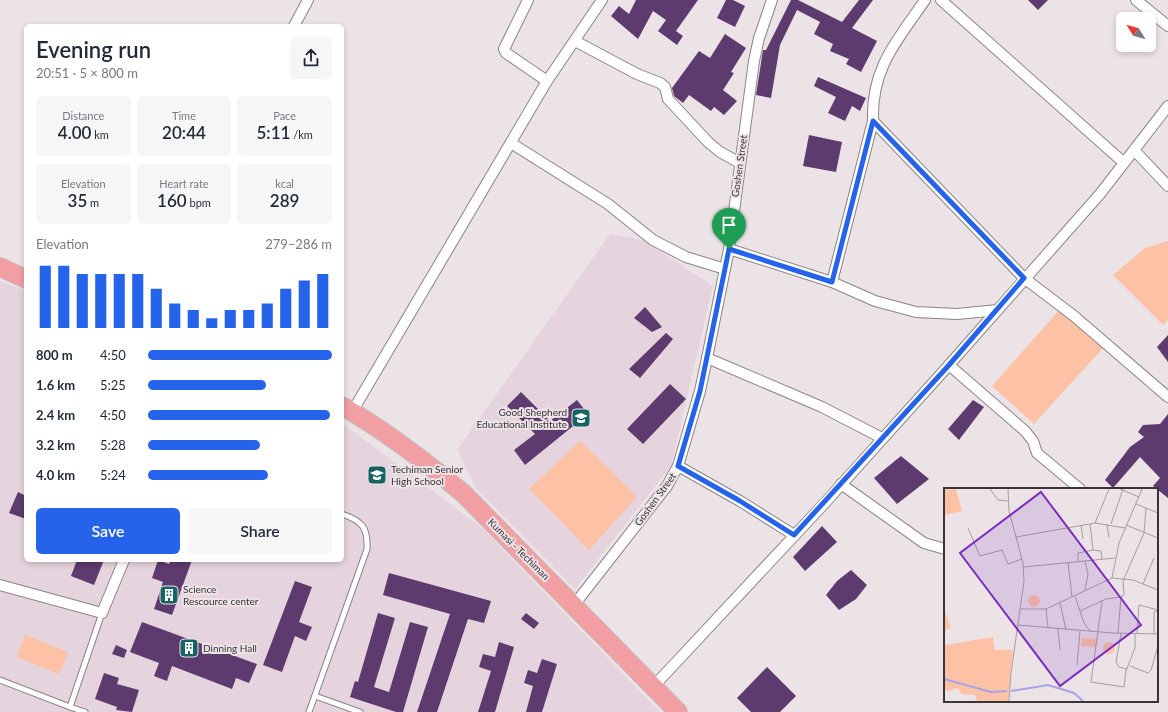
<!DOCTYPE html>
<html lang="en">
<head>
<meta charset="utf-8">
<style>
  :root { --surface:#fff; --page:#f6f6f7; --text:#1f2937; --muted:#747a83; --accent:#2563eb }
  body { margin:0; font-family:Lato,sans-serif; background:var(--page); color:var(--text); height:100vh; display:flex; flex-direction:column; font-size:15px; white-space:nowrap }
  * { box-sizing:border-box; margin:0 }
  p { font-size:13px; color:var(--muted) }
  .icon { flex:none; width:22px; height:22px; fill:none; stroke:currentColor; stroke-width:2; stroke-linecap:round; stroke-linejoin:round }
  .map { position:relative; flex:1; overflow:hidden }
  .side { position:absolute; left:24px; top:24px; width:320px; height:538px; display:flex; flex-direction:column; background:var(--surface); border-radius:6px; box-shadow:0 2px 6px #0003 }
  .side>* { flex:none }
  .needle { width:26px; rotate:307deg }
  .tools { position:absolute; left:1116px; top:12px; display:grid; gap:8px }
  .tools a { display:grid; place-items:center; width:40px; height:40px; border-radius:6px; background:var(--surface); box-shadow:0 2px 6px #0003; font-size:20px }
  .pin { position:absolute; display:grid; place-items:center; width:34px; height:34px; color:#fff; margin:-41px -17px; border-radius:50% 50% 50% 0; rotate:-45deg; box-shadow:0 0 4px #0007 }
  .pin .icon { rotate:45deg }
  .round { display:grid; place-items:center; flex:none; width:42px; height:42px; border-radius:6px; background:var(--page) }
  .summary { display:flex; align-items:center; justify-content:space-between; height:68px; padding:0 12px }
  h1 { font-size:22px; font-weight:600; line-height:30px }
  .metrics { display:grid; grid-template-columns:repeat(3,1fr); gap:6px; height:68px; padding:4px 12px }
  .metrics div { display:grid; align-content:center; border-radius:6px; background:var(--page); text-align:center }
  .metrics b { font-size:17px; font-weight:600 }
  .metrics small { font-size:11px; font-weight:400 }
  .metrics p { font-size:11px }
  .chart { height:112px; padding:8px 12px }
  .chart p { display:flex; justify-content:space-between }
  .chart svg { width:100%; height:72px; margin-top:4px; stroke:var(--accent); stroke-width:6 }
  .button { display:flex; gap:8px; margin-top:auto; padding:8px 12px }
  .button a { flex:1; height:46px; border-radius:6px; background:var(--accent); color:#fff; font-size:16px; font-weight:600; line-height:46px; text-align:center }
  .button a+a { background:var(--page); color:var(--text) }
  ul { padding:0 12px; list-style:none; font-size:13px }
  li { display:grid; grid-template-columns:64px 48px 1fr; align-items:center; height:30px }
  li i { height:10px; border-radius:5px; background:var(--accent) }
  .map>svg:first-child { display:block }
  .built { fill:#e5d4dd }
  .green { fill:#fdc2a6 }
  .building { fill:#5e3b6e }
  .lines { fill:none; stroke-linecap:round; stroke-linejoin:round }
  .lane-casing { stroke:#8c8388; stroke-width:7 }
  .street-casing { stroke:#8c8388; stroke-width:12 }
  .highway-casing { stroke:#c4c2c3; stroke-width:20 }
  .lane { stroke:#fff; stroke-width:5 }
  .street { stroke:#fff; stroke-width:10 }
  .highway { stroke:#f19fa3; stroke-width:18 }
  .route-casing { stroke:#fff; stroke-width:8 }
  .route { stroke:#2563eb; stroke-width:5 }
  .labels { text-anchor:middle; stroke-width:4; stroke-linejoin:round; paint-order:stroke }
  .street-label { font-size:10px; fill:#393537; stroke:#ece3e7 }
  .poi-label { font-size:10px; fill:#393537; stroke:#ece3e7; text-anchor:start }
  .inset-river { fill:none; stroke:#a6a5e5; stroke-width:2 }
  .inset-road { fill:none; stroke:#a49da1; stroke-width:1 }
  .view { fill:#7b2cbf; fill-opacity:0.15; stroke:#7b2cbf; stroke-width:2 }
  .inset-edge { fill:none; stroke:#393537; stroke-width:2 }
</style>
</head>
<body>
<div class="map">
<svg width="1168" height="712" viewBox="0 0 1168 712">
  <rect width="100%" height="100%" fill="#ece3e7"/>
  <g class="built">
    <polygon points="610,234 643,240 713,286 671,466 575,589 476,488 457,450"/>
    <polygon points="0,281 26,291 26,560 342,560 342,423 481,527 660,712 0,712"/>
  </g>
  <g class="green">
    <polygon points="1168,241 1168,320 1163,325 1113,275 1145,248"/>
    <polygon points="1061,308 1106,345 1034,424 992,386"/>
    <polygon points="580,441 637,497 589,550 529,489"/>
    <polygon points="25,635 68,652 59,674 16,657"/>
  </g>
  <g class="building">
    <polygon points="636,0 698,0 676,31 683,36 677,45 658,31 666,20 653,11 638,39 611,16 619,6 629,14"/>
    <polygon points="726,0 733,0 745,6 735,27 717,18"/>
    <polygon points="791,0 798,0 842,22 859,0 873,0 852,28 877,41 861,72 846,64 849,59 830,51 833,44 814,34 820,22 797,10 780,45 771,98 756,95 763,50 766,50"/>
    <polygon points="1028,0 1048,0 1038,10"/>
    <polygon points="725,34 746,48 731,72 734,73 723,90 737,101 724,115 714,107 711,111 689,95 683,103 674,96 672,88 699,51 710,58"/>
    <polygon points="818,77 866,98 860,111 852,106 845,121 828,113 836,97 814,86"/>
    <polygon points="809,135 842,142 836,172 803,166"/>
    <polygon points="645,307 662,327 652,332 634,318"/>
    <polygon points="666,333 673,339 640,378 629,369"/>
    <polygon points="1168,335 1168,362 1157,347"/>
    <polygon points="670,384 686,399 643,444 627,429"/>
    <polygon points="521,392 550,421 577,400 588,414 525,465 514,450 535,434 507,406"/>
    <polygon points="973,400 984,407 959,440 948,429"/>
    <polygon points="1168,414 1168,498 1153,486 1160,478 1140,457 1113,488 1105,480 1130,447 1144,437 1138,432 1143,425 1160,424"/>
    <polygon points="901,456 929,479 897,504 874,478"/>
    <polygon points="18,492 26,496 26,519 9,513"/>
    <polygon points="822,526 837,542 805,571 793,557"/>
    <polygon points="77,560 104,560 94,585 71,576"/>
    <polygon points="158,560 169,564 171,560 192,560 172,615 154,609 163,582 152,578"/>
    <polygon points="851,570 867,585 856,599 839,610 826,595 837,581"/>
    <polygon points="389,573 491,601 484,623 468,619 437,712 417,712 450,614 383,595"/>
    <polygon points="295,581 312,587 299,622 312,627 306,641 295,636 282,672 263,665"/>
    <polygon points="378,613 395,618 374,687 389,692 410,622 428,627 403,712 396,712 350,697 355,681 358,682"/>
    <polygon points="526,613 539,623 534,629 521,619"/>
    <polygon points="142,622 257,664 249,683 236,678 232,689 172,666 167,681 154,676 159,663 130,652"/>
    <polygon points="499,642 514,647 495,712 478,712 491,671 479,667 483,654 495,657"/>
    <polygon points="116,645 127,650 124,658 112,654"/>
    <polygon points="542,659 557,664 542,712 526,712 533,686 524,683 528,670 537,673"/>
    <polygon points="767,667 796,696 780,712 751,712 737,698"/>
    <polygon points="104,673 119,678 117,684 139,690 132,712 116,710 117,707 95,699"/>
  </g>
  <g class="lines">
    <defs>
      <g id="lane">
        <polyline points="0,680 70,707"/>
        <polyline points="315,696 360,712"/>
        <polyline points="85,712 70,707 102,613"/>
        <path d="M309,712L367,549C368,527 362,521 342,514"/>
      </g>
      <g id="street">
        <polyline points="528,0 504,49 506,53 547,81"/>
        <polyline points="941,0 1123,162"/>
        <polyline points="1136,0 1168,26"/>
        <polyline points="294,26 308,0"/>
        <polyline points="575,41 637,74 660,83 665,87 668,99 708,142 720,152 740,163"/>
        <polyline points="873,121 1024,278 1074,316 1168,397"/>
        <polyline points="511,143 608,204 653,240 686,257 725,269"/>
        <polyline points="1134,150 1168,186"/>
        <polyline points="729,249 832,282 875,301 916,312 957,314 998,310"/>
        <path d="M832,282L873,121C871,68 897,41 925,0"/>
        <polyline points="707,358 822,407 882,438"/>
        <polyline points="949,365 1025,431 1033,441 1037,453 1080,489"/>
        <polyline points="352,412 547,81 602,0"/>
        <polyline points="678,466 740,501 794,535"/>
        <polyline points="841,484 924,543 945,549"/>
        <polyline points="0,585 102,613 124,560"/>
        <polyline points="574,605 667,486 678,466 700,391 707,358 729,249 754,61 759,38 772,0"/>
        <polyline points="653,687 823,505 949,365 1100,194 1168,106"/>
      </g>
      <g id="highway">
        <polyline points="0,267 26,279"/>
        <path d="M342,406C386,431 426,462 464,494L678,712"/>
      </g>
    </defs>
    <use href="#lane" class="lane-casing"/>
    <use href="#street" class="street-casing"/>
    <use href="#highway" class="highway-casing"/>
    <use href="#lane" class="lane"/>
    <use href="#street" class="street"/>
    <use href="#highway" class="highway"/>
  </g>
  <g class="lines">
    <defs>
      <polygon id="route" points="873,121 1024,278 949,365 794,535 740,501 678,466 700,391 729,249 832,282"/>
    </defs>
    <use href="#route" class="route-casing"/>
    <use href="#route" class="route"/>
  </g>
  <defs>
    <symbol id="school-square" viewBox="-11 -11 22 22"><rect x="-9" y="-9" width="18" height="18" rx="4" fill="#156462" stroke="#ece3e7"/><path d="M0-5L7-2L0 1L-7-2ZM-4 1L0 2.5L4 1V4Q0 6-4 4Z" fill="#fff"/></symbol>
    <symbol id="building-square" viewBox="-11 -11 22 22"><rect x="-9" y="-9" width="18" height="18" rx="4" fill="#156462" stroke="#ece3e7"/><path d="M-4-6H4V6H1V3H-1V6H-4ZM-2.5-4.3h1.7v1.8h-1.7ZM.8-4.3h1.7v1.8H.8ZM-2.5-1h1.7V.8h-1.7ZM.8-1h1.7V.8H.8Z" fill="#fff"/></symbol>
  </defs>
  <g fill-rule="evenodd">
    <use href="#school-square" x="570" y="407" width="22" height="22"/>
    <use href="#school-square" x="366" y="464" width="22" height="22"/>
    <use href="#building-square" x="158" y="584" width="22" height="22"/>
    <use href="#building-square" x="178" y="637" width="22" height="22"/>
  </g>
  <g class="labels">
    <g class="street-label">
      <text transform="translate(739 166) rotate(-82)" y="4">Goshen Street</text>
      <text transform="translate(655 499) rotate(-54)" y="4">Goshen Street</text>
      <text transform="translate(519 549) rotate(45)" y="4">Kumasi - Techiman</text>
    </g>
    <g class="poi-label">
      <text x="567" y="416" text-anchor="end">Good Shepherd<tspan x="567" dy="12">Educational Institute</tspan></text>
      <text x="391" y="473">Techiman Senior<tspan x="391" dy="12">High School</tspan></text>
      <text x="183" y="593">Science<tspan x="183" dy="12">Rescource center</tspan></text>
      <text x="203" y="652">Dinning Hall</text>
    </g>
  </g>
  <g transform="translate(944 488)">
    <rect width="214" height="214" fill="#ece3e7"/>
    <path d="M12,1L18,23L1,27L0,2ZM84 113a6 6 0 1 1 12 0a6 6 0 1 1-12 0ZM0,120L7,140L0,143ZM49,149L51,162H69L64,213H33L31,207L17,206L16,202L10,200L8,203L0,202V152L1,157ZM138,150L152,151V159L137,158ZM159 160a6 6 0 1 1 12 0a6 6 0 1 1-12 0Z" fill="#fdc2a6"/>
    <path class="inset-river" d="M0,191L47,204L63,203M67,203L104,197L130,205L139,213"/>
    <path class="inset-road" d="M46,1L54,12L64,13M64,1L65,23L79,75L80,93L67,185L65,213M165,1L151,35L181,40M176,1L195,9M192,16L214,25M146,36L149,62M163,36L165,49M167,36L179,1M137,37L139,51M182,37L214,50M24,40L36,68L58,62L64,76L78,71M72,49L151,35M134,73V65L149,62L157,63L158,71M141,73L144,86L141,102M124,74L128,109M80,79L171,70M168,90L175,55L198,1M199,96L210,70M131,108L140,135L147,144M158,113L147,194L180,199L182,183L191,160V145M116,115L122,142M77,121H102L168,90L189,92L214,102M102,121L104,140M136,123L162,111L177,109M74,137L169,145L214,146M114,141L116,162M174,145L177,109L180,107L179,93L200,45L202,20M193,145L195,117L214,122M177,146L172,174L175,179L183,181M210,146V124L214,122M133,177L136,143M186,178L204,185L207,182L214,158"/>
    <path class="view" d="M97,4L197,137L116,198L16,65Z"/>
    <rect width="214" height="214" class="inset-edge"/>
  </g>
</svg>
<div class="tools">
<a><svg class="needle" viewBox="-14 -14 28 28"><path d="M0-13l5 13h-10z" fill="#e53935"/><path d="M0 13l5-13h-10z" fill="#747a83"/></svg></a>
</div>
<div class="pin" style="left:729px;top:249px;background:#1e9e55"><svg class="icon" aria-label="arrive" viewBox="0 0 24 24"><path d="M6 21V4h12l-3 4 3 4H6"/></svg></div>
<section class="side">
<div class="summary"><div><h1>Evening run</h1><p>20:51 · 5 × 800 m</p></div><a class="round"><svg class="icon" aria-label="share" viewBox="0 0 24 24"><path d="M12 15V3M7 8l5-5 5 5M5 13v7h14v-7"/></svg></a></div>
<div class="metrics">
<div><p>Distance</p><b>4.00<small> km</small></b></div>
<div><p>Time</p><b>20:44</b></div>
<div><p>Pace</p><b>5:11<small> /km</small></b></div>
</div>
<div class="metrics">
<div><p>Elevation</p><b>35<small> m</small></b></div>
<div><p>Heart rate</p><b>160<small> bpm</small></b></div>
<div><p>kcal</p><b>289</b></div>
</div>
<div class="chart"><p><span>Elevation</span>279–286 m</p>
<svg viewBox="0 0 160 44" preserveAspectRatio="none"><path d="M5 44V6M15 44V6M25 44V11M35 44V11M45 44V11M55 44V11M65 44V20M75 44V29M85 44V33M95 44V38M105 44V33M115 44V33M125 44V29M135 44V20M145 44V15M155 44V11"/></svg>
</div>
<ul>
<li><b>800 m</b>4:50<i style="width:100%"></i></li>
<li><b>1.6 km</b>5:25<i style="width:64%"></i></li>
<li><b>2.4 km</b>4:50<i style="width:99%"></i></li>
<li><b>3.2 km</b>5:28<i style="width:61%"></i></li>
<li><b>4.0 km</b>5:24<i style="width:65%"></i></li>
</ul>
<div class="button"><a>Save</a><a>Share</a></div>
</section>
</div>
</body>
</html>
